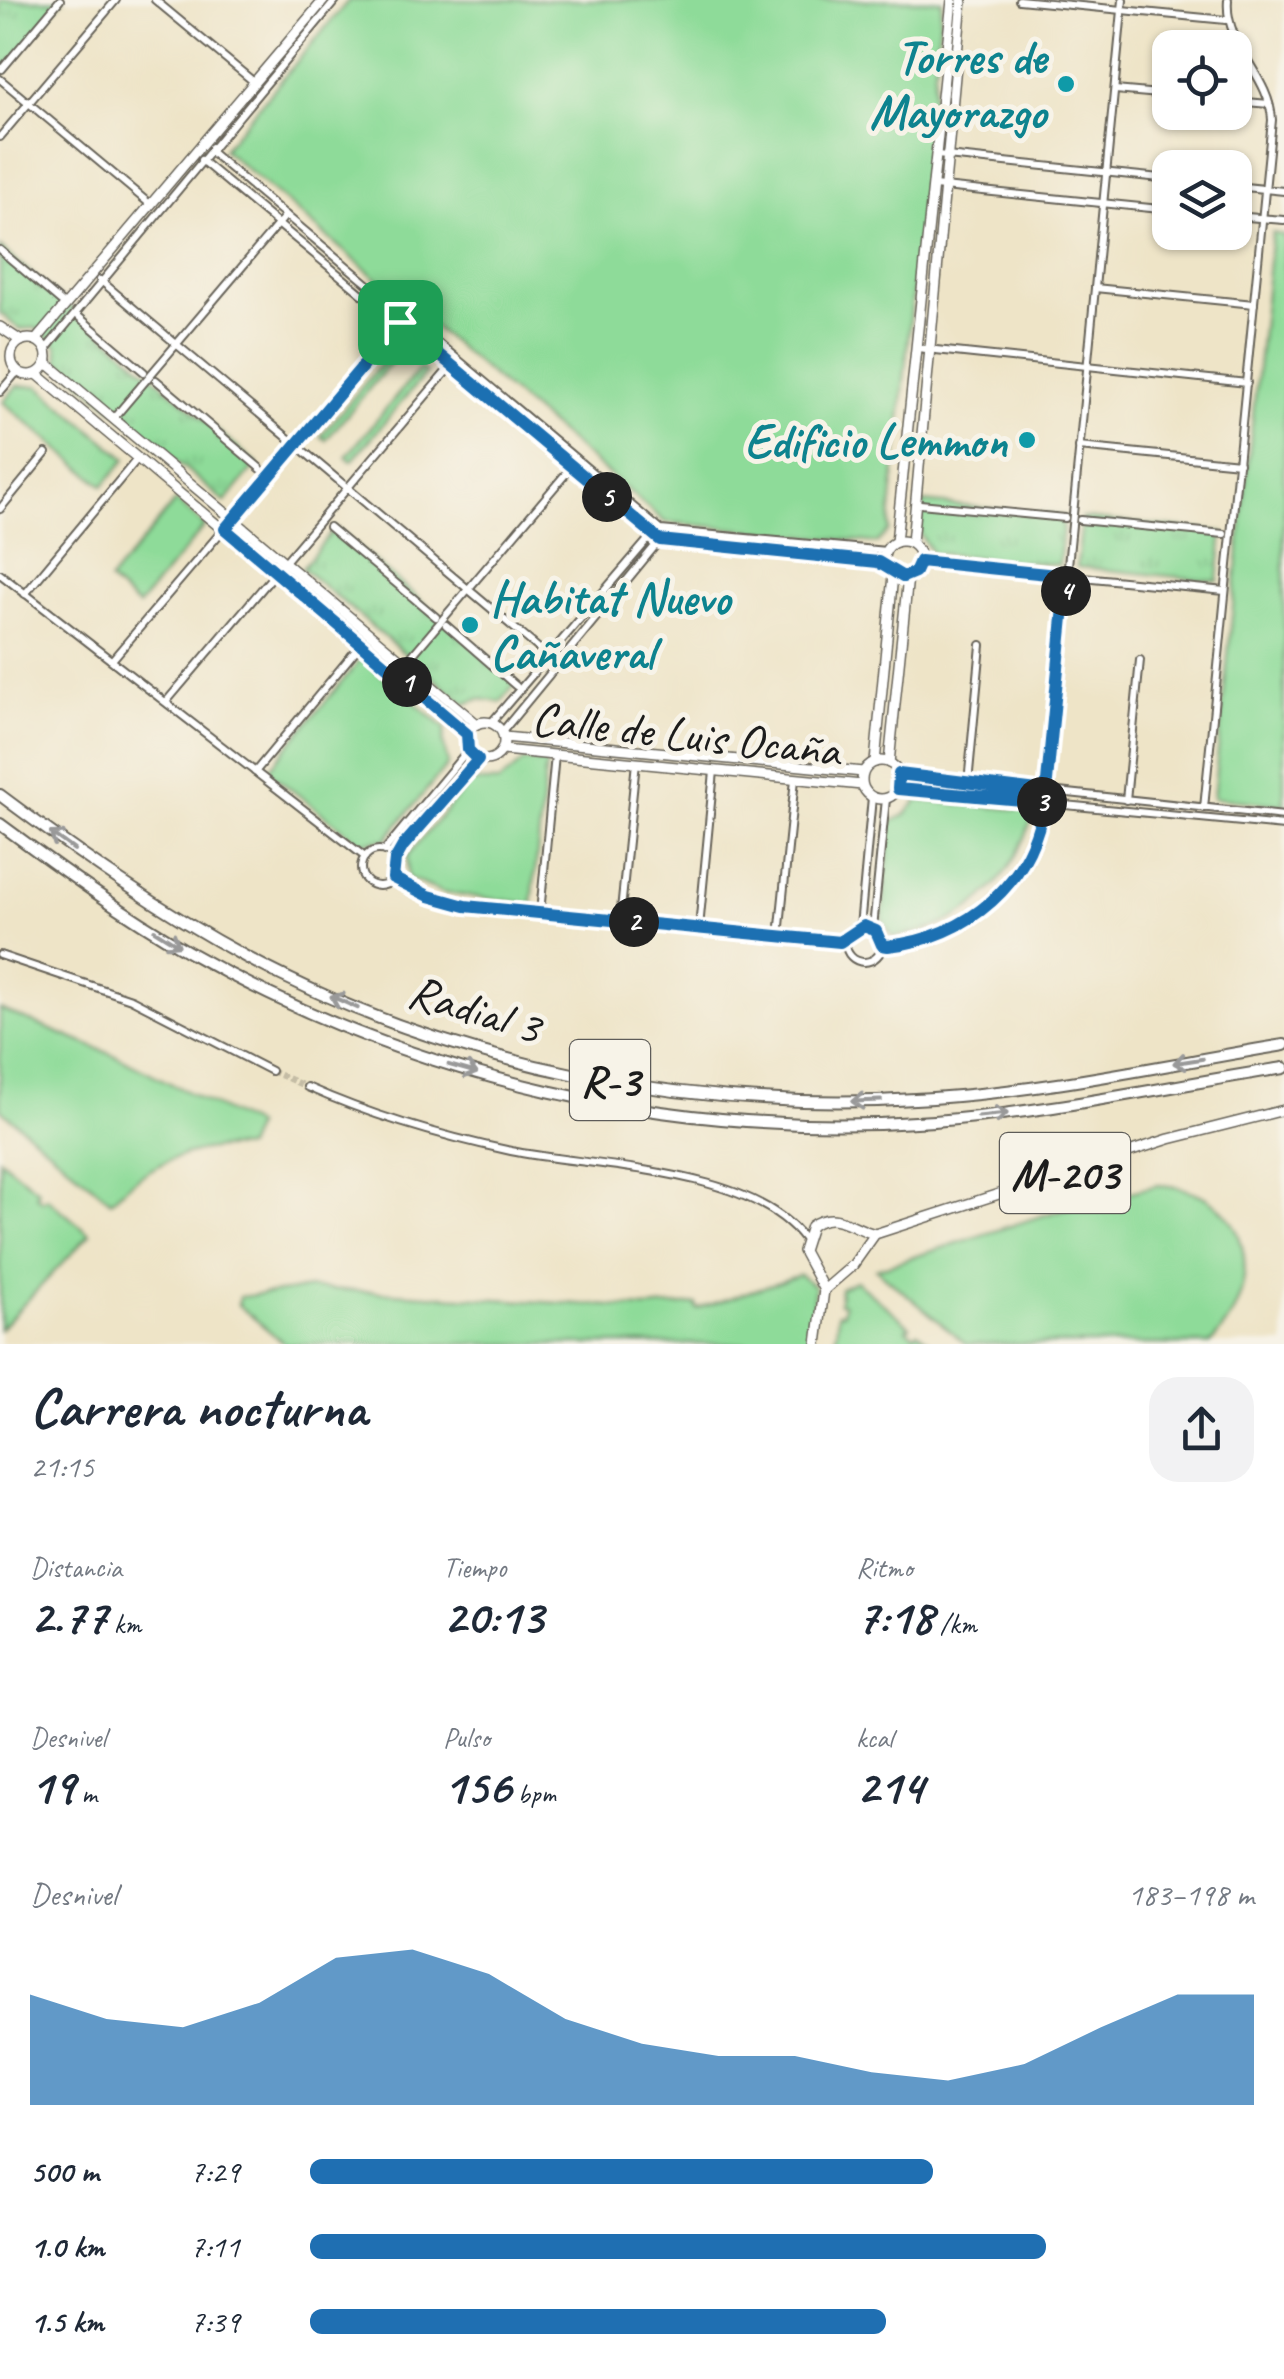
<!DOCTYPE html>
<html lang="es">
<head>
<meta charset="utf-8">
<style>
  :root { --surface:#fff; --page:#f2f2f3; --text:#1f2937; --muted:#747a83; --accent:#1f6fb2 }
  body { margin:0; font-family:Caveat,sans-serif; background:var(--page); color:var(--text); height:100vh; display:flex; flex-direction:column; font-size:38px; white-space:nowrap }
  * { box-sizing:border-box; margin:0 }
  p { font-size:32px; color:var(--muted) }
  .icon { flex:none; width:55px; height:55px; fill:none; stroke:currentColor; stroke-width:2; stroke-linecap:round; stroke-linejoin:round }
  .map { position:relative; height:1344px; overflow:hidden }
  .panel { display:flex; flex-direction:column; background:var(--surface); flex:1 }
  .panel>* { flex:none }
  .tools { position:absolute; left:1152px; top:30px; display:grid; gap:20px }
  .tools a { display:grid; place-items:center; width:100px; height:100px; border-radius:20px; background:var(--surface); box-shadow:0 2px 8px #0004; font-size:50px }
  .pin { position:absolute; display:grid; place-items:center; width:85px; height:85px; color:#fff; margin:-42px; border-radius:20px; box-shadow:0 5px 15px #0006 }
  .km { position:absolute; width:50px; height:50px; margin:-25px; border-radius:50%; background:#222; color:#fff; font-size:28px; line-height:50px; text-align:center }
  .round { display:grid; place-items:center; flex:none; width:105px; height:105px; border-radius:30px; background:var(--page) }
  .summary { display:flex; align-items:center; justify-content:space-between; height:170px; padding:0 30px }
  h1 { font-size:55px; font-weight:700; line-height:75px }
  .stats { display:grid; grid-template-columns:repeat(3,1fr); gap:15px; height:170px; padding:10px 30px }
  .stats div { display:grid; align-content:center }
  .stats b { font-size:50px; font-weight:700 }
  .stats small { font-size:28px; font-weight:400 }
  .stats p { font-size:28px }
  .chart { height:280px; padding:20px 30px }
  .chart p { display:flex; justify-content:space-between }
  .chart svg { width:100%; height:180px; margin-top:10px; fill:var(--accent); opacity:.7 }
  ul { padding:0 30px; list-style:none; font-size:32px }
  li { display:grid; grid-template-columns:160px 120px 1fr; align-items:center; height:75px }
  li i { height:25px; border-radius:12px; background:var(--accent) }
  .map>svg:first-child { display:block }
  .green { fill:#8edb99; stroke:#557c5a; stroke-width:2.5 }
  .park { fill:url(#park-tufts); stroke:#557c5a; stroke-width:2.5 }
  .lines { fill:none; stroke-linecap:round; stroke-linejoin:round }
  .minor-tunnel { stroke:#c4bca5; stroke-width:6; stroke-dasharray:6 3; stroke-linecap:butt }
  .minor-casing { stroke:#666258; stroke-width:10 }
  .major-casing { stroke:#666258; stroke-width:12 }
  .highway-casing { stroke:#666258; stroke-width:14 }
  .minor { stroke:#fff; stroke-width:6 }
  .major { stroke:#fff; stroke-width:9 }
  .highway { stroke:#fff; stroke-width:10 }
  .oneway { stroke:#999 }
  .route-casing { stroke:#fff; stroke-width:20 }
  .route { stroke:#1f6fb2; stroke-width:12 }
  .culture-dot { fill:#0f9aa8; stroke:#f7f3e8; stroke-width:4 }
  .labels { text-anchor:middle; stroke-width:10; stroke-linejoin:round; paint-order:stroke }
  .shield { fill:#f7f3e8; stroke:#5e5c59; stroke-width:2.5 }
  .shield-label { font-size:45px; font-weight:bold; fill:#1c1c1c }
  .culture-label { font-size:48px; font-weight:bold; fill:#0d838f; stroke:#f7f3e8; text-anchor:end }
  .street-label { font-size:48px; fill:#1c1c1c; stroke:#f7f3e8 }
</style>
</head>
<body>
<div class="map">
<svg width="1284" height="1344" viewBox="0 0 1284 1344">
  <defs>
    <pattern id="park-tufts" width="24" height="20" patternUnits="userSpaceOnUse" patternTransform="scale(2.5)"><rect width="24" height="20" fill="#8edb99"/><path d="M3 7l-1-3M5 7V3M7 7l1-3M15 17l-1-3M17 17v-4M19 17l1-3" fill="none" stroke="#7abb83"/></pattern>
  </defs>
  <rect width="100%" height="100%" fill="#f7f3e8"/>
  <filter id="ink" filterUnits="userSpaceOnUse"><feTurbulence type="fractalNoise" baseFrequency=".01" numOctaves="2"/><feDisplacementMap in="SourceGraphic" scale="20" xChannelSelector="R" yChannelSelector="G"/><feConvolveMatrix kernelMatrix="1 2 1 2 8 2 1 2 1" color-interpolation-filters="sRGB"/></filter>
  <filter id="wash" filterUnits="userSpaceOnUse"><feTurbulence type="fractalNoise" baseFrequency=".0048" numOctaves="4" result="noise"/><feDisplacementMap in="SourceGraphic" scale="40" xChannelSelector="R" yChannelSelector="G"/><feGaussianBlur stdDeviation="2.25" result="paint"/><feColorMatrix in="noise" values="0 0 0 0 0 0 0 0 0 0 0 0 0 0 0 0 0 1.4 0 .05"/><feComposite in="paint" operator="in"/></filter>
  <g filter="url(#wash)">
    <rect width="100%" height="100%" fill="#eee4c7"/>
    <g class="green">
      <polygon points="349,0 942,0 889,531 877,543 665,522 223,149"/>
      <polygon points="1272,233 1284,235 1284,805 1213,798"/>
      <polygon points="395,347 400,352 326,440 321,436"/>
      <polygon points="420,368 426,373 352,461 346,457"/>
      <polygon points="17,386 39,386 126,459 103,486 3,402"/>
      <polygon points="176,501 205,526 138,606 109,581"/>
      <polygon points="362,658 445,728 443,742 448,764 386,839 361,843 267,771"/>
      <polygon points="524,761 546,763 532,904 443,893 408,878 407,856 470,782 499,782"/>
      <path d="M918,800L1034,811C1015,880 966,929 893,937L882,920L891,822L905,815Z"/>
      <path d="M0,1009L118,1057L255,1126L246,1148C194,1144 147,1164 111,1201L0,1109Z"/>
      <polygon points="0,1159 39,1191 36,1196 43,1201 47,1198 90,1234 0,1329"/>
      <path d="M1158,1185C1251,1189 1270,1284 1210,1344H966L876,1269L1057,1211Z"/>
      <polygon points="800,1275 815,1286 808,1344 285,1344 238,1305 239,1297 311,1288 645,1308 696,1304 697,1309"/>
      <polygon points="856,1281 910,1326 907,1329 914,1335 918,1332 932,1344 835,1344 838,1313 843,1313 844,1304 839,1303 840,1288"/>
    </g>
    <g class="park">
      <polygon points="0,0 63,0 0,75"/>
      <polygon points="0,247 257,464 225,502 59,363 57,346 36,328 19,329 0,313"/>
      <polygon points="923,502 1064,516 1059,565 932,553 920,534"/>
      <polygon points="1082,518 1223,532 1218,581 1077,567"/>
      <polygon points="335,528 517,682 501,702 479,699 465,704 302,568"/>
    </g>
  </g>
  <g filter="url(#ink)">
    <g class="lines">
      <polyline class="minor-tunnel" points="271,1071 307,1087"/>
      <defs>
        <g id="minor">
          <polyline points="155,0 254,82"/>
          <polyline points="1019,0 1226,20"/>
          <polyline points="2,69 60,0"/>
          <polyline points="0,79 151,205"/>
          <polyline points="1115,90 1170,95"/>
          <polyline points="1235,101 1269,104"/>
          <polyline points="0,137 116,0"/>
          <polyline points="211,147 212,153 661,530 886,551"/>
          <polyline points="937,155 1170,179"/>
          <polyline points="201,160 652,535 884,564"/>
          <polyline points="934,186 1170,210"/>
          <polyline points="1235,186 1284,191"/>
          <polyline points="1235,216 1284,220"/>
          <polyline points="0,250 61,302"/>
          <polyline points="100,280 550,658"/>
          <polyline points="1095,288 1254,304"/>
          <polyline points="79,317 144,372"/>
          <polyline points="917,348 1247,383"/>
          <polyline points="46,349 336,0"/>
          <polyline points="156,380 261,469"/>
          <polyline points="0,392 17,372"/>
          <polyline points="113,419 286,215"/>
          <polyline points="1079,447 1239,463"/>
          <polyline points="920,504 1065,518"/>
          <polyline points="0,509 46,453"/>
          <polyline points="1080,520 1224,534"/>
          <polyline points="329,527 436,617"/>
          <polyline points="920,561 1225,591"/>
          <polyline points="0,574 365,857"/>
          <polyline points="25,594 138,458"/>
          <polyline points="446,625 516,686"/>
          <polyline points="112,660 400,322"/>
          <polyline points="404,665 574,464"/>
          <polyline points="166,702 451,366"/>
          <polyline points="491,723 652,535"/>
          <polyline points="502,732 660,540"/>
          <polyline points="255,772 361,644"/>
          <polyline points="899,775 1284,816"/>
          <polyline points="968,783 981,645"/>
          <polyline points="898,789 1284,826"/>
          <polyline points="1046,792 1123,0"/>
          <polyline points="1126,800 1140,660"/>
          <path d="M1204,808L1272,120C1270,76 1224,45 1228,0"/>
          <circle cx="379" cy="868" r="18"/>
          <polyline points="384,851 468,750"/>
          <polyline points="395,860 478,759"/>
          <polyline points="393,878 429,897 465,905 846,943"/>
          <polyline points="540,913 555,755"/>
          <polyline points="620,920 636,762"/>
          <circle cx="864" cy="944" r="18"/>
          <polyline points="860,927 872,797"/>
          <polyline points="699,928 714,771"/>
          <polyline points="873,928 886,799"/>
          <polyline points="779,936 795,779"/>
          <path d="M882,945C965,949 1032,880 1044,802"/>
          <polyline points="0,955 131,999 271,1071"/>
          <path d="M307,1087C372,1116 441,1136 511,1151C595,1168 750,1167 804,1239"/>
        </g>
        <g id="major">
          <polyline points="0,327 21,341"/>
          <circle cx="29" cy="357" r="18"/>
          <polyline points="36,340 324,0"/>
          <polyline points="47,363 477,724"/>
          <polyline points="37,374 467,734"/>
          <circle cx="902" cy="559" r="18"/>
          <polyline points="896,542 952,0"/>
          <polyline points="912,543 962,0"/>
          <circle cx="485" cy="741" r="19"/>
          <polyline points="504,737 863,772"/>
          <polyline points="503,750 862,785"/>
          <circle cx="881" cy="780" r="19"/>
          <polyline points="875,762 893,575"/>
          <polyline points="889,763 908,576"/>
          <polyline points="824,1290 853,1265 875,1234 1169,1139 1284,1110"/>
          <path d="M824,1290L803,1251L811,1226C835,1209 851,1228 875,1234"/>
          <polyline points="817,1344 824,1290"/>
        </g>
        <g id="highway">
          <path d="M0,795C79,854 159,910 246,957C452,1068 700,1115 933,1098C1051,1090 1168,1064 1284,1045"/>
          <path d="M0,824C61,869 122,913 187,951C411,1079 676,1140 934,1121C1052,1112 1167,1086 1284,1068"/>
        </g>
      </defs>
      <use href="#minor" class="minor-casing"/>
      <use href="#major" class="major-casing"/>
      <use href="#highway" class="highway-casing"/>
      <use href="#minor" class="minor"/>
      <use href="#major" class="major"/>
      <use href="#highway" class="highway"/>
    </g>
    <defs><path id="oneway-shaft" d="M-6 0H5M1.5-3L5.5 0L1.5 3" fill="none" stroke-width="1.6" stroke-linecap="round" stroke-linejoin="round" transform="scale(2.5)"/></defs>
    <g class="oneway">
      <use href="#oneway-shaft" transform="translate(62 841) rotate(-144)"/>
      <use href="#oneway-shaft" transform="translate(167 938) rotate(32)"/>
      <use href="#oneway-shaft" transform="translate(344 1002) rotate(-156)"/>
      <use href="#oneway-shaft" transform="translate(1188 1061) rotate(171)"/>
      <use href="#oneway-shaft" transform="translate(463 1069) rotate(16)"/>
      <use href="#oneway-shaft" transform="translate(866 1101) rotate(178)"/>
      <use href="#oneway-shaft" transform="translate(993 1115) rotate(-6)"/>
    </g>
  </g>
  <g class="lines" filter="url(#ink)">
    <defs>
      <path id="route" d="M400,322L660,540L878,562L903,577L915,572L920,561L1067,576L1046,792L899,774L898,789L1044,802C1032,883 969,937 888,946L882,945L876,931L864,926L840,942L465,906L429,896L393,878L395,860L403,846L478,760L468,750L467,734L225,529Z"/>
    </defs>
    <use href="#route" class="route-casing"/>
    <use href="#route" class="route"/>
  </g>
  <g class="culture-dot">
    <circle cx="1066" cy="84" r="10"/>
    <circle cx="1027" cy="440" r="10"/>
    <circle cx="470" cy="625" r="10"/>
  </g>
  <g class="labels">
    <g class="shield">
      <rect x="570" y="1040" width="80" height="80" rx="8"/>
      <rect x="1000" y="1133" width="130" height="80" rx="8"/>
    </g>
    <g class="shield-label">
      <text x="610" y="1096">R-3</text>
      <text x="1065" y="1189">M-203</text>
    </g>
    <g class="culture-label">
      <text x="1046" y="73">Torres de<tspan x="1046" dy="55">Mayorazgo</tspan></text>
      <text x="1007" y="457">Edificio Lemmon</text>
      <text x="490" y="614" text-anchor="start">Habitat Nuevo<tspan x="490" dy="55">Cañaveral</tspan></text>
    </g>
    <g class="street-label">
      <text transform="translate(686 733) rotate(6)" y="17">Calle de Luis Ocaña</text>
      <text transform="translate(475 1008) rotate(17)" y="17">Radial 3</text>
    </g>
  </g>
</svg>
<div class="tools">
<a><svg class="icon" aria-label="locate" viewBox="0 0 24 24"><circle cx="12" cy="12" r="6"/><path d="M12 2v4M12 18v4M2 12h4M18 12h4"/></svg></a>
<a><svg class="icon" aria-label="layers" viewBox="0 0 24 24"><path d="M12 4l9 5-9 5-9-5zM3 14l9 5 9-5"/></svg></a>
</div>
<div class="pin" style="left:400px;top:322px;background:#1e9e55"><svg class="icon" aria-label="arrive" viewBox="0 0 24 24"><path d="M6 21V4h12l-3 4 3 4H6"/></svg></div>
<b class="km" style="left:407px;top:682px">1</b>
<b class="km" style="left:634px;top:922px">2</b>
<b class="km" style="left:1042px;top:802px">3</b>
<b class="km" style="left:1066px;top:591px">4</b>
<b class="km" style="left:607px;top:497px">5</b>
</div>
<section class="panel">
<div class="summary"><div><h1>Carrera nocturna</h1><p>21:15</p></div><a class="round"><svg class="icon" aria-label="share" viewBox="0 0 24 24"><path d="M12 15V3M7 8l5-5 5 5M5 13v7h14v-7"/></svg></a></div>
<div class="stats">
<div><p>Distancia</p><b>2.77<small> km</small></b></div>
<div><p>Tiempo</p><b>20:13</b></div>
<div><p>Ritmo</p><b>7:18<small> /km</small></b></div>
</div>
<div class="stats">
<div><p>Desnivel</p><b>19<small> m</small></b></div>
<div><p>Pulso</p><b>156<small> bpm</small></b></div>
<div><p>kcal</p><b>214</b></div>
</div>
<div class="chart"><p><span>Desnivel</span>183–198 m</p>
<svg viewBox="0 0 160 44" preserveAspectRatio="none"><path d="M0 44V17L10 23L20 25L30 19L40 8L50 6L60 12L70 23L80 29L90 32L100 32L110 36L120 38L130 34L140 25L150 17L160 17V44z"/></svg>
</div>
<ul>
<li><b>500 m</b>7:29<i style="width:66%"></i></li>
<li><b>1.0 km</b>7:11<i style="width:78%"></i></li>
<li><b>1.5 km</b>7:39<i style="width:61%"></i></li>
</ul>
</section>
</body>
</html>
